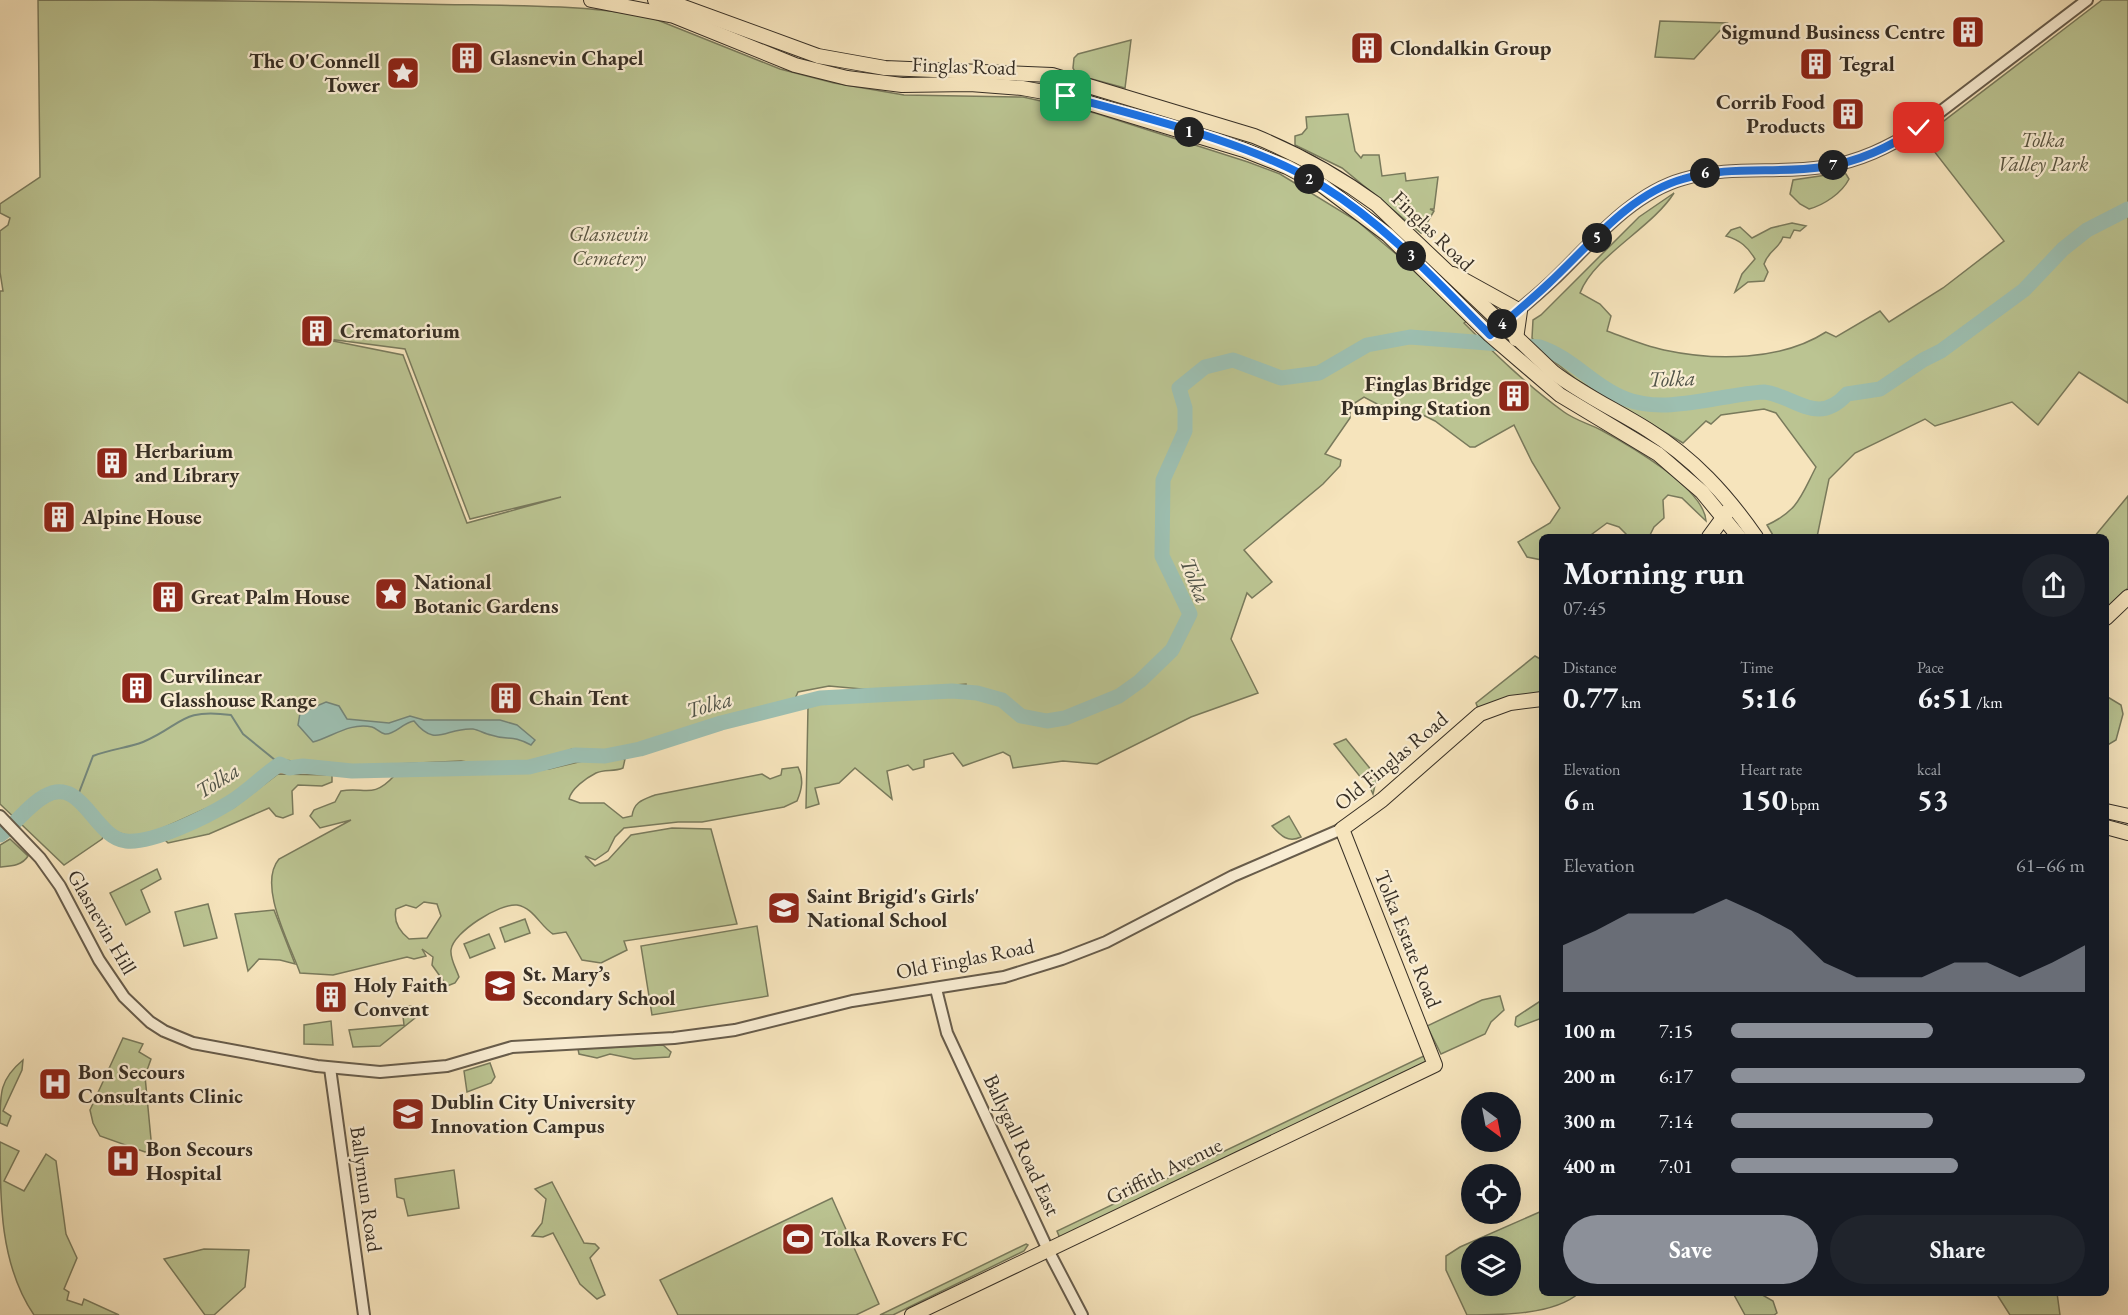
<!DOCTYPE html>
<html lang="en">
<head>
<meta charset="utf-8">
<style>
  :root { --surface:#171b24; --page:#20242c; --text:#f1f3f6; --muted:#9ea1a6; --accent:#8c9099 }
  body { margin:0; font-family:"EB Garamond",serif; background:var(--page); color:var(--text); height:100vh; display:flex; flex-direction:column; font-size:22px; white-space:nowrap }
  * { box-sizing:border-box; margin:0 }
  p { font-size:20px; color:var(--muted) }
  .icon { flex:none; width:33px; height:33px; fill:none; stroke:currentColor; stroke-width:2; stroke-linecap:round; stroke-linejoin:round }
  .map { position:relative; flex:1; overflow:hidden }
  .side { position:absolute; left:1539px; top:534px; width:570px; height:762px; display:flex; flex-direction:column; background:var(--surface); border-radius:9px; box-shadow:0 6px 24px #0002 }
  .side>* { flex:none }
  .needle { width:39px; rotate:148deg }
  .buttons { position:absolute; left:1461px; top:1092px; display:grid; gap:12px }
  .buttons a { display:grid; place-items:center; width:60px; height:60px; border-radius:50%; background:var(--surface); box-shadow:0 6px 24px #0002; font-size:30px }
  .pin { position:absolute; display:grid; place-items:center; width:51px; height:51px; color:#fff; margin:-26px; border-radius:12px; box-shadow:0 3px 9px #0006 }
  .km { position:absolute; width:30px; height:30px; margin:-15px; border-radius:50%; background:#222; color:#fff; font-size:16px; line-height:30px; text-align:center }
  .round { display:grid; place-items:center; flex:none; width:63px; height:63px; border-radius:32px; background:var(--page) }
  .headline { display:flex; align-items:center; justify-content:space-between; height:102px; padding:0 24px }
  h1 { font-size:33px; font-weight:700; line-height:45px }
  .stats { display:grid; grid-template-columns:repeat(3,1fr); gap:9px; height:102px; padding:6px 24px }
  .stats div { display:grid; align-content:center }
  .stats b { font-size:30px; font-weight:700 }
  .stats small { font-size:16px; font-weight:400 }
  .stats p { font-size:16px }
  .chart { height:168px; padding:12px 24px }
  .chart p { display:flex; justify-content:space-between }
  .chart svg { width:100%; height:108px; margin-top:6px; fill:var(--accent); opacity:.7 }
  .button { display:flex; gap:12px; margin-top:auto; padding:12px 24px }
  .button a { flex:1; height:69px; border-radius:36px; background:var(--accent); color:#fff; font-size:24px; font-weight:700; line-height:69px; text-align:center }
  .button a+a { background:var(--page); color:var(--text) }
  ul { padding:0 24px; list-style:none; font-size:20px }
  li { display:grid; grid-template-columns:96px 72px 1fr; align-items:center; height:45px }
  li i { height:15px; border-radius:8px; background:var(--accent) }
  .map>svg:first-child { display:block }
  .green { fill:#bbc492; stroke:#797a5c; stroke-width:1.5; fill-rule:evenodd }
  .water { fill:#9dbfb1; stroke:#748579; stroke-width:1.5 }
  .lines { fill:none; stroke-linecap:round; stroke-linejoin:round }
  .stream { stroke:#748579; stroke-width:2 }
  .river { stroke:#9dbfb1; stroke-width:15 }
  .minor-casing { stroke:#675c4b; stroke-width:14 }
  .major-casing { stroke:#372f25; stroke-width:16 }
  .minor { stroke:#f9edd3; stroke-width:10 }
  .major { stroke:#f6e4bc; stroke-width:14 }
  .route-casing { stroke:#fff; stroke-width:12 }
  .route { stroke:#1a73e8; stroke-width:8 }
  .labels { text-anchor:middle; stroke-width:4.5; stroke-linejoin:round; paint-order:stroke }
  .poi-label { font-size:21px; font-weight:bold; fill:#372f25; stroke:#f9edd3; text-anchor:start }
  .street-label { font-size:21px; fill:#372f25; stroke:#f9edd3 }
  .park-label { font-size:21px; font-style:italic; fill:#585440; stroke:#f9edd3 }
  .water-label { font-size:22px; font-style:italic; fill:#505348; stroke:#f9edd3 }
</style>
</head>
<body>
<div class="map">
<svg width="2128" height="1315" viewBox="0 0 2128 1315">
  <rect width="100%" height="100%" fill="#f6e4bc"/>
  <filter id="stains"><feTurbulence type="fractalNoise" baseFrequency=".00333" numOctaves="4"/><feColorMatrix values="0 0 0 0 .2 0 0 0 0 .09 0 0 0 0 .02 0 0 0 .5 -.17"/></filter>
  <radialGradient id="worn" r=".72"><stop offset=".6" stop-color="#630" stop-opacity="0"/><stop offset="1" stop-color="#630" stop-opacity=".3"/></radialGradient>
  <g class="green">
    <path d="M38,0C165,0 292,1 419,4C496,6 573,3 650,17L780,69L834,83L904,95L1023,97L1095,113L1248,162L1280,174L1357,221L1396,254L1467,321L1464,323C1496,355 1527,385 1564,412C1575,420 1589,424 1601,430C1629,445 1704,488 1706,521L1682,498L1668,495L1663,500L1664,518L1654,527L1649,537H1629L1619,527L1607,523L1588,537H1542V560L1527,557L1518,542L1550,523L1560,508L1532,462L1514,425L1475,447H1470L1435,421L1419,413L1379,405L1364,397L1350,406V418L1325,454L1341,460L1340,466L1323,484L1244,550L1272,582L1252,598L1247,593L1231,639L1258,693L1191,717L1097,764L1063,761L1013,768L1010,756L1003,752L963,766L953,753L924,760V767L913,770L908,765L887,771L892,799L855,768L839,783L815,788L819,804L806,808L808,707L811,706V702L853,697L966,692V684L884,691L829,686L798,692L794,701L728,715L616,751L572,749L546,760L529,761L505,768L461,761L354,766L282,760L227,799L152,833L135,838L107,829L102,839L64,865L0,804V291H3L0,272V231L8,225L10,218L0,213V204L40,177ZM313,337L405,349L470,519L561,497L467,523L403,355Z"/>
    <path d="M2102,0H2128V403L2079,372L2038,425L2012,402L1935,426L1925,419L1855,453L1829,479L1817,537H1774L1767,525C1798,511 1801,496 1816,467L1776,413L1764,409L1721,415L1711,424L1706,421L1683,443L1577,380L1544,353L1532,338L1533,320L1541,315L1639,217L1674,193C1652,228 1594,256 1580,293L1600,304L1611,316L1607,331C1626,338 1645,346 1664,350C1715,361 1781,361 1826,332L1836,337L1880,311L1889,322L1943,288L2004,241L1923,137Z"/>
    <polygon points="1660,21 1727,23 1694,59 1655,57"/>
    <polygon points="1131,40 1125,88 1077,75 1073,68 1074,58 1078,54"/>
    <polygon points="1348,114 1355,151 1361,158 1363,155 1379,155 1382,176 1405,173 1406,181 1438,177 1434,209 1430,209 1434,211 1421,233 1342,168 1295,145 1295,136 1302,134 1307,128 1306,117"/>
    <path d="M1840,173L1846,174L1849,179C1842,193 1824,205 1809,209L1800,204L1790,194L1793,180Z"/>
    <path d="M1792,223L1806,226L1800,231L1794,230L1790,238L1783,237C1779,249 1768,251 1764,264L1768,272L1764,281L1748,282L1735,292L1742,274L1755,259C1748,247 1740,240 1726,236L1731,230L1740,227L1752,238L1771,228Z"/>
    <polygon points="2128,496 2128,588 2106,609 2106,537 2094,537"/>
    <polygon points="1535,656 1542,660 1542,699 1480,714 1476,703"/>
    <polygon points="2106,696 2121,705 2123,714 2116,740 2106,746"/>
    <polygon points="1346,739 1377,777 1373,794 1365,777 1362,779 1334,744"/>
    <path d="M625,759L623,768C614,772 605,769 596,773C586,778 571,789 569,799L580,803H604L623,818L632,816C634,802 642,800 655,795L762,774L770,779L781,775L782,769L798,767C804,779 802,789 797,801L784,807L702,822H678L624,828L615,837L608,851L595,860L585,856L595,866L608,860L631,835L672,828L711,829L737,924L624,941L627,950L601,963L582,960L566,932L553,934C540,926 534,908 517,905C500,903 453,932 451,950C450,959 456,968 459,977L455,983L447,986L432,965L433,957L422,949L426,956L414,959L407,957L333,975L300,973C290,944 257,885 279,859L351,820L320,828L310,816L314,810L335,802L341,791C364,786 372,800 394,776L513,772L549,769L587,760ZM424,902L437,904L441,916L427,938L409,939C399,931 393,922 396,909L406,905L416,908Z"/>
    <polygon points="278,774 332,775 332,782 322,786 298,785 292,791 293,814 283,818 276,816 269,808 209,834 168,843 163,838 233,808"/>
    <path d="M1289,816L1301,837C1288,843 1281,836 1272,826Z"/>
    <path d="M10,839L28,856C22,866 10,866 0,867V845Z"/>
    <polygon points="157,869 161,879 141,890 150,912 126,925 110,893"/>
    <polygon points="208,904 217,938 184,946 175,912"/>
    <polygon points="274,910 295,964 280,960 259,959 248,971 235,914"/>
    <polygon points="525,919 530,933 505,942 500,928"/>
    <polygon points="757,926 768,996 652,1015 641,946"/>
    <polygon points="489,934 495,948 470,958 464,944"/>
    <polygon points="1500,996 1504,1010 1491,1022 1485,1034 1441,1054 1427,1026 1482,1000"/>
    <polygon points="1542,1000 1542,1018 1518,1027 1515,1025 1516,1017"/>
    <polygon points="411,1006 415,1018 380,1046 353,1047 349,1030 404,1025 402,1008"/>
    <polygon points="331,1021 333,1045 304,1044 304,1025"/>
    <polygon points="123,1038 143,1044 139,1052 151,1059 145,1076 152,1150 145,1152 100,1136 93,1123 90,1110"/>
    <polygon points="663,1045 671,1052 669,1057 634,1059 610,1054 597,1058 579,1054 578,1049"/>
    <polygon points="1428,1054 1433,1066 1061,1241 1057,1231"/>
    <path d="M23,1060L22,1070L3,1111L11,1116L7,1126L0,1123C0,1093 0,1079 23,1060Z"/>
    <polygon points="490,1063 495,1077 491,1083 467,1092 464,1071"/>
    <path d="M0,1142L19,1151L4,1181L24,1191L46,1154L56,1161L66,1234L77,1258L64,1289L69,1292L67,1300L82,1305L84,1299L119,1315H34C0,1265 0,1201 0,1142Z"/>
    <polygon points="454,1170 459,1208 408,1216 404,1199 397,1197 395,1179"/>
    <polygon points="552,1182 584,1243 595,1244 599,1248 590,1258 605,1295 597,1299 580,1284 553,1233 543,1237 532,1236 542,1223 546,1199 535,1189"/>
    <polygon points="832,1198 879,1304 856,1315 678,1315 660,1280"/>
    <path d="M1542,1211V1293H1579C1554,1315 1501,1315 1467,1315L1446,1270V1256L1460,1247ZM1472,1246H1510V1286H1472Z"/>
    <polygon points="1026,1244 1028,1245 1024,1251 893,1315 880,1315"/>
    <polygon points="204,1249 249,1250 245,1287 214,1315 205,1315 164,1259"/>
    <polygon points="1733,1293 1759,1293 1773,1301 1777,1313 1774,1315 1745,1315"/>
    <polygon points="1996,1293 2057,1293 2060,1315 2010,1315"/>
  </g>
  <path class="water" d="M326,702L339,706L347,719L389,723L410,716L424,720H500L517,725L535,740L531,745C511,734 508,741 491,735C485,734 479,730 473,729C446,727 436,749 414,721C402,723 395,735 385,734C380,733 376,728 372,727C350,722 332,737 313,742L298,725L300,713Z"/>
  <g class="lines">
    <path class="stream" d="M77,798L93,756C110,749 128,748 143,742C183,725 180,708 231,715L243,734L280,764"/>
    <path class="river" d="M0,835C16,824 28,805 45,796C82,775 94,838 126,841C152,844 206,817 229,803C247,792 262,776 280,764L289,768L303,766L352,771L529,767L575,755L605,756L640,749L721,723L820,698L952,691L977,693L1002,700L1021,716L1047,721L1065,718L1119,696L1140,681L1172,650L1190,614L1162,556L1163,480L1185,431V408L1179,388L1205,367L1233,360L1281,378L1319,373L1367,345L1410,337L1540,347C1573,358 1594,387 1626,399C1666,415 1723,394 1764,392C1796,396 1817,427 1847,394L1880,389L1923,360L1941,351L2024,290L2063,249L2087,230L2128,209"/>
    <defs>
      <g id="minor">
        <path d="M1490,335C1510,317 1532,300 1552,281C1590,245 1630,194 1683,179C1729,165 1776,174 1823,167C1859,162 1889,147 1919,128L2087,0"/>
        <polyline points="0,816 40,858 60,886 99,960 124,997 150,1022 164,1031 193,1043 317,1066 380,1072 447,1066 512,1047 674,1038 735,1030 852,1001 1004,977 1062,959 1106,942 1233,876 1342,829"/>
        <polyline points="936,989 947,1033 1048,1250 1082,1315"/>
        <polyline points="330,1068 364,1315"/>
      </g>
      <g id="major">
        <polyline points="591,0 674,16 795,65 847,78 902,85 970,84 1022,88 1066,96 1244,150 1287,167 1323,186 1388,235 1490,335 1560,395 1658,454 1702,492 1739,537"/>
        <path d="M655,0L670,2L818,56L885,68L1052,75L1254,136C1298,154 1338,176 1376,204L1553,372C1583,395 1616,410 1648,430C1693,458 1726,494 1756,537"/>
        <polyline points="1453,274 1520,311 1516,339"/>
        <polyline points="1709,537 1728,511"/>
        <polyline points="2106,618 2128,597"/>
        <polyline points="2106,811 2128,816"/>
        <polyline points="2106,827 2128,833"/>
        <polyline points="912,1315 1435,1065 1342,829 1382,800 1480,714 1510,703 1542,699"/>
      </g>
    </defs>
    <use href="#minor" class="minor-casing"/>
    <use href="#major" class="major-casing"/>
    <use href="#minor" class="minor"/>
    <use href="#major" class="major"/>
  </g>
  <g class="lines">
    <defs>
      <path id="route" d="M1066,96C1146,118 1253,143 1324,187C1387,226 1438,283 1490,335C1509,318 1529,302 1548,284C1588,247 1629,194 1683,179C1729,165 1776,174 1823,167C1859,162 1889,147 1919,128"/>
    </defs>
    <use href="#route" class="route-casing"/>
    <use href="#route" class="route"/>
  </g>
  <defs>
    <symbol id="building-square" viewBox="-11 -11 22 22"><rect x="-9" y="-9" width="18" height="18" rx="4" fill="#8f2418" stroke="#f9edd3"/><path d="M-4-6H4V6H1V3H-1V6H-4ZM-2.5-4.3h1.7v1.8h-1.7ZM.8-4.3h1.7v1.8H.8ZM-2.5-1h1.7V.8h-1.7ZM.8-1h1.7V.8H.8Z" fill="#fff"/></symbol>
    <symbol id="sight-square" viewBox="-11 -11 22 22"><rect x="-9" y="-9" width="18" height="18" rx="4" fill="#8f2418" stroke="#f9edd3"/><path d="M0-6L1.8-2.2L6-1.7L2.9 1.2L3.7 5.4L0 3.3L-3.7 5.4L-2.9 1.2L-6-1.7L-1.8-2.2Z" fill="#fff"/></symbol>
    <symbol id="school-square" viewBox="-11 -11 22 22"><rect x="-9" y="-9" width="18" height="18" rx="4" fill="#8f2418" stroke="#f9edd3"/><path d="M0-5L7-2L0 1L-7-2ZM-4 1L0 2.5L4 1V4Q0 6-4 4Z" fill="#fff"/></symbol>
    <symbol id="hospital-square" viewBox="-11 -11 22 22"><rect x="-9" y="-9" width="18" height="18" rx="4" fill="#8f2418" stroke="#f9edd3"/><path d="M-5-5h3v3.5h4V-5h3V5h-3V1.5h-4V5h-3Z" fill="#fff"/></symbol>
    <symbol id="university-square" viewBox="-11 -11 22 22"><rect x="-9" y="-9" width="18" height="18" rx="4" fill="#8f2418" stroke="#f9edd3"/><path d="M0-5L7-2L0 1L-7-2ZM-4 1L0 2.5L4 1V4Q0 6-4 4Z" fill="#fff"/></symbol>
    <symbol id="stadium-square" viewBox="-11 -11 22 22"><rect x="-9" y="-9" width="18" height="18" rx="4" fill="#8f2418" stroke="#f9edd3"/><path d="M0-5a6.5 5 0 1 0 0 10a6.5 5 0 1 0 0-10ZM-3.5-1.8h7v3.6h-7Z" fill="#fff"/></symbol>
  </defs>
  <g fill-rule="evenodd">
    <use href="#building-square" x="1949" y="13" width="38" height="38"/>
    <use href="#building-square" x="1348" y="29" width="38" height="38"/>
    <use href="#building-square" x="448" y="39" width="38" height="38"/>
    <use href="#building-square" x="1797" y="45" width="38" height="38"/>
    <use href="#sight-square" x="384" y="54" width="38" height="38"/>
    <use href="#building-square" x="1829" y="95" width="38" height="38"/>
    <use href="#building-square" x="298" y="312" width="38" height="38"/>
    <use href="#building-square" x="1495" y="377" width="38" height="38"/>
    <use href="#building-square" x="93" y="444" width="38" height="38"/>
    <use href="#building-square" x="40" y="498" width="38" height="38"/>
    <use href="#sight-square" x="372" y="575" width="38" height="38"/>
    <use href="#building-square" x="149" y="578" width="38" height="38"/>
    <use href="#building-square" x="118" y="669" width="38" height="38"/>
    <use href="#building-square" x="487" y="679" width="38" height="38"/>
    <use href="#school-square" x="765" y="889" width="38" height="38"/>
    <use href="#school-square" x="481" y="967" width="38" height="38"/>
    <use href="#building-square" x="312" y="978" width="38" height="38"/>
    <use href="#hospital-square" x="36" y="1065" width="38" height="38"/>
    <use href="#university-square" x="389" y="1095" width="38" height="38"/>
    <use href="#hospital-square" x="104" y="1142" width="38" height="38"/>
    <use href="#stadium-square" x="779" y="1220" width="38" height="38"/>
  </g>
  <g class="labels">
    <g class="poi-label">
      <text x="1945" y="39" text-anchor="end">Sigmund Business Centre</text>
      <text x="1390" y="55">Clondalkin Group</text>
      <text x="490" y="65">Glasnevin Chapel</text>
      <text x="380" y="68" text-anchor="end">The O'Connell<tspan x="380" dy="24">Tower</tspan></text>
      <text x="1839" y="71">Tegral</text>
      <text x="1825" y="109" text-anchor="end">Corrib Food<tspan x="1825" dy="24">Products</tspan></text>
      <text x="340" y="338">Crematorium</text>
      <text x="1491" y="391" text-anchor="end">Finglas Bridge<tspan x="1491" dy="24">Pumping Station</tspan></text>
      <text x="135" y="458">Herbarium<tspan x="135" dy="24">and Library</tspan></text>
      <text x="82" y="524">Alpine House</text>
      <text x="414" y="589">National<tspan x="414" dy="24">Botanic Gardens</tspan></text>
      <text x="191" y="604">Great Palm House</text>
      <text x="160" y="683">Curvilinear<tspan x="160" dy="24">Glasshouse Range</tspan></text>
      <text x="529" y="705">Chain Tent</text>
      <text x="807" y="903">Saint Brigid's Girls'<tspan x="807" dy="24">National School</tspan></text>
      <text x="523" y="981">St. Mary’s<tspan x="523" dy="24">Secondary School</tspan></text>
      <text x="354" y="992">Holy Faith<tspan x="354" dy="24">Convent</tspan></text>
      <text x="78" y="1079">Bon Secours<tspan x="78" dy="24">Consultants Clinic</tspan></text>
      <text x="431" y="1109">Dublin City University<tspan x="431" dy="24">Innovation Campus</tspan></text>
      <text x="146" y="1156">Bon Secours<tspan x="146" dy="24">Hospital</tspan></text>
      <text x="821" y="1246">Tolka Rovers FC</text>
    </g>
    <g class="street-label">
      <text transform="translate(964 66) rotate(2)" y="7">Finglas Road</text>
      <text transform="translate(1433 231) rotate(44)" y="7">Finglas Road</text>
      <text transform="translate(1391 761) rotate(-40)" y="7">Old Finglas Road</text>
      <text transform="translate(102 922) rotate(60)" y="7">Glasnevin Hill</text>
      <text transform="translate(1408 939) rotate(68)" y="7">Tolka Estate Road</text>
      <text transform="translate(965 959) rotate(-11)" y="7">Old Finglas Road</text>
      <text transform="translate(1022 1145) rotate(65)" y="7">Ballygall Road East</text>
      <text transform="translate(1164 1171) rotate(-26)" y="7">Griffith Avenue</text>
      <text transform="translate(366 1189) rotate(82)" y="7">Ballymun Road</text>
    </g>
    <g class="park-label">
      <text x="2043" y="147">Tolka<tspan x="2043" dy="24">Valley Park</tspan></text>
      <text x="609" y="241">Glasnevin<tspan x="609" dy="24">Cemetery</tspan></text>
    </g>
    <g class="water-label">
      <text transform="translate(1672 378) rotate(-2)" y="8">Tolka</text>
      <text transform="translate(1196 580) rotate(68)" y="8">Tolka</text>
      <text transform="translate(709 704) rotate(-16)" y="8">Tolka</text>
      <text transform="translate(217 780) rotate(-32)" y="8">Tolka</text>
    </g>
  </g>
  <rect width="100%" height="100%" filter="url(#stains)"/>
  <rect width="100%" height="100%" fill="url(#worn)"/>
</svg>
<div class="buttons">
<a><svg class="needle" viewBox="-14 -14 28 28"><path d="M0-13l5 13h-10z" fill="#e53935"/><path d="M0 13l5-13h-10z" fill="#9ea1a6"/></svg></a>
<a><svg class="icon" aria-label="locate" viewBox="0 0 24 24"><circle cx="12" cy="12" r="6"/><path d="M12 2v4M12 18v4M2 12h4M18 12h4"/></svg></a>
<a><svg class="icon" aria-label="layers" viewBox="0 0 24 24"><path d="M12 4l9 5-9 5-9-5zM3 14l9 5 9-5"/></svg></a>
</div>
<div class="pin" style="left:1066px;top:96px;background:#1e9e55"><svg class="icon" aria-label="arrive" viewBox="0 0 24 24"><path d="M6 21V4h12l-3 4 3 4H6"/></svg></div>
<div class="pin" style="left:1919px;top:128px;background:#d93025"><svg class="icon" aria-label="check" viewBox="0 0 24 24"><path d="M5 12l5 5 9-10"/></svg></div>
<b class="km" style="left:1189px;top:132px">1</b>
<b class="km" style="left:1309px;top:179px">2</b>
<b class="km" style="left:1411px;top:256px">3</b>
<b class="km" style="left:1502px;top:324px">4</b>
<b class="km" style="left:1597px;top:238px">5</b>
<b class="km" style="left:1705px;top:173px">6</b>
<b class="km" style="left:1833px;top:165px">7</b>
<section class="side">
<div class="headline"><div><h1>Morning run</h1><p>07:45</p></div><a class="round"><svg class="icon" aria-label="share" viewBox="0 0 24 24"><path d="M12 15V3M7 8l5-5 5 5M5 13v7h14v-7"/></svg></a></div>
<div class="stats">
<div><p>Distance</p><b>0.77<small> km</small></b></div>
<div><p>Time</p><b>5:16</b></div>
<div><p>Pace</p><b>6:51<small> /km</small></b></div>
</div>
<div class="stats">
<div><p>Elevation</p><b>6<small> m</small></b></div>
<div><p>Heart rate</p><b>150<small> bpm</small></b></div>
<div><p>kcal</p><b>53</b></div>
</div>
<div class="chart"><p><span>Elevation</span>61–66 m</p>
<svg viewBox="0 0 160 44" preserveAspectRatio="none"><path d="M0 44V25L10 19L20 12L30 12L40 12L50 6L60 12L70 19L80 32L90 38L100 38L110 38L120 32L130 32L140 38L150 32L160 25V44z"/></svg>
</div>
<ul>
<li><b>100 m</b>7:15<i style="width:57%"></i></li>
<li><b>200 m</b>6:17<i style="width:100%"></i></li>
<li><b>300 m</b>7:14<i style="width:57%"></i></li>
<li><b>400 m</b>7:01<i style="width:64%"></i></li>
</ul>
<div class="button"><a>Save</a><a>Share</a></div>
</section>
</div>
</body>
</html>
